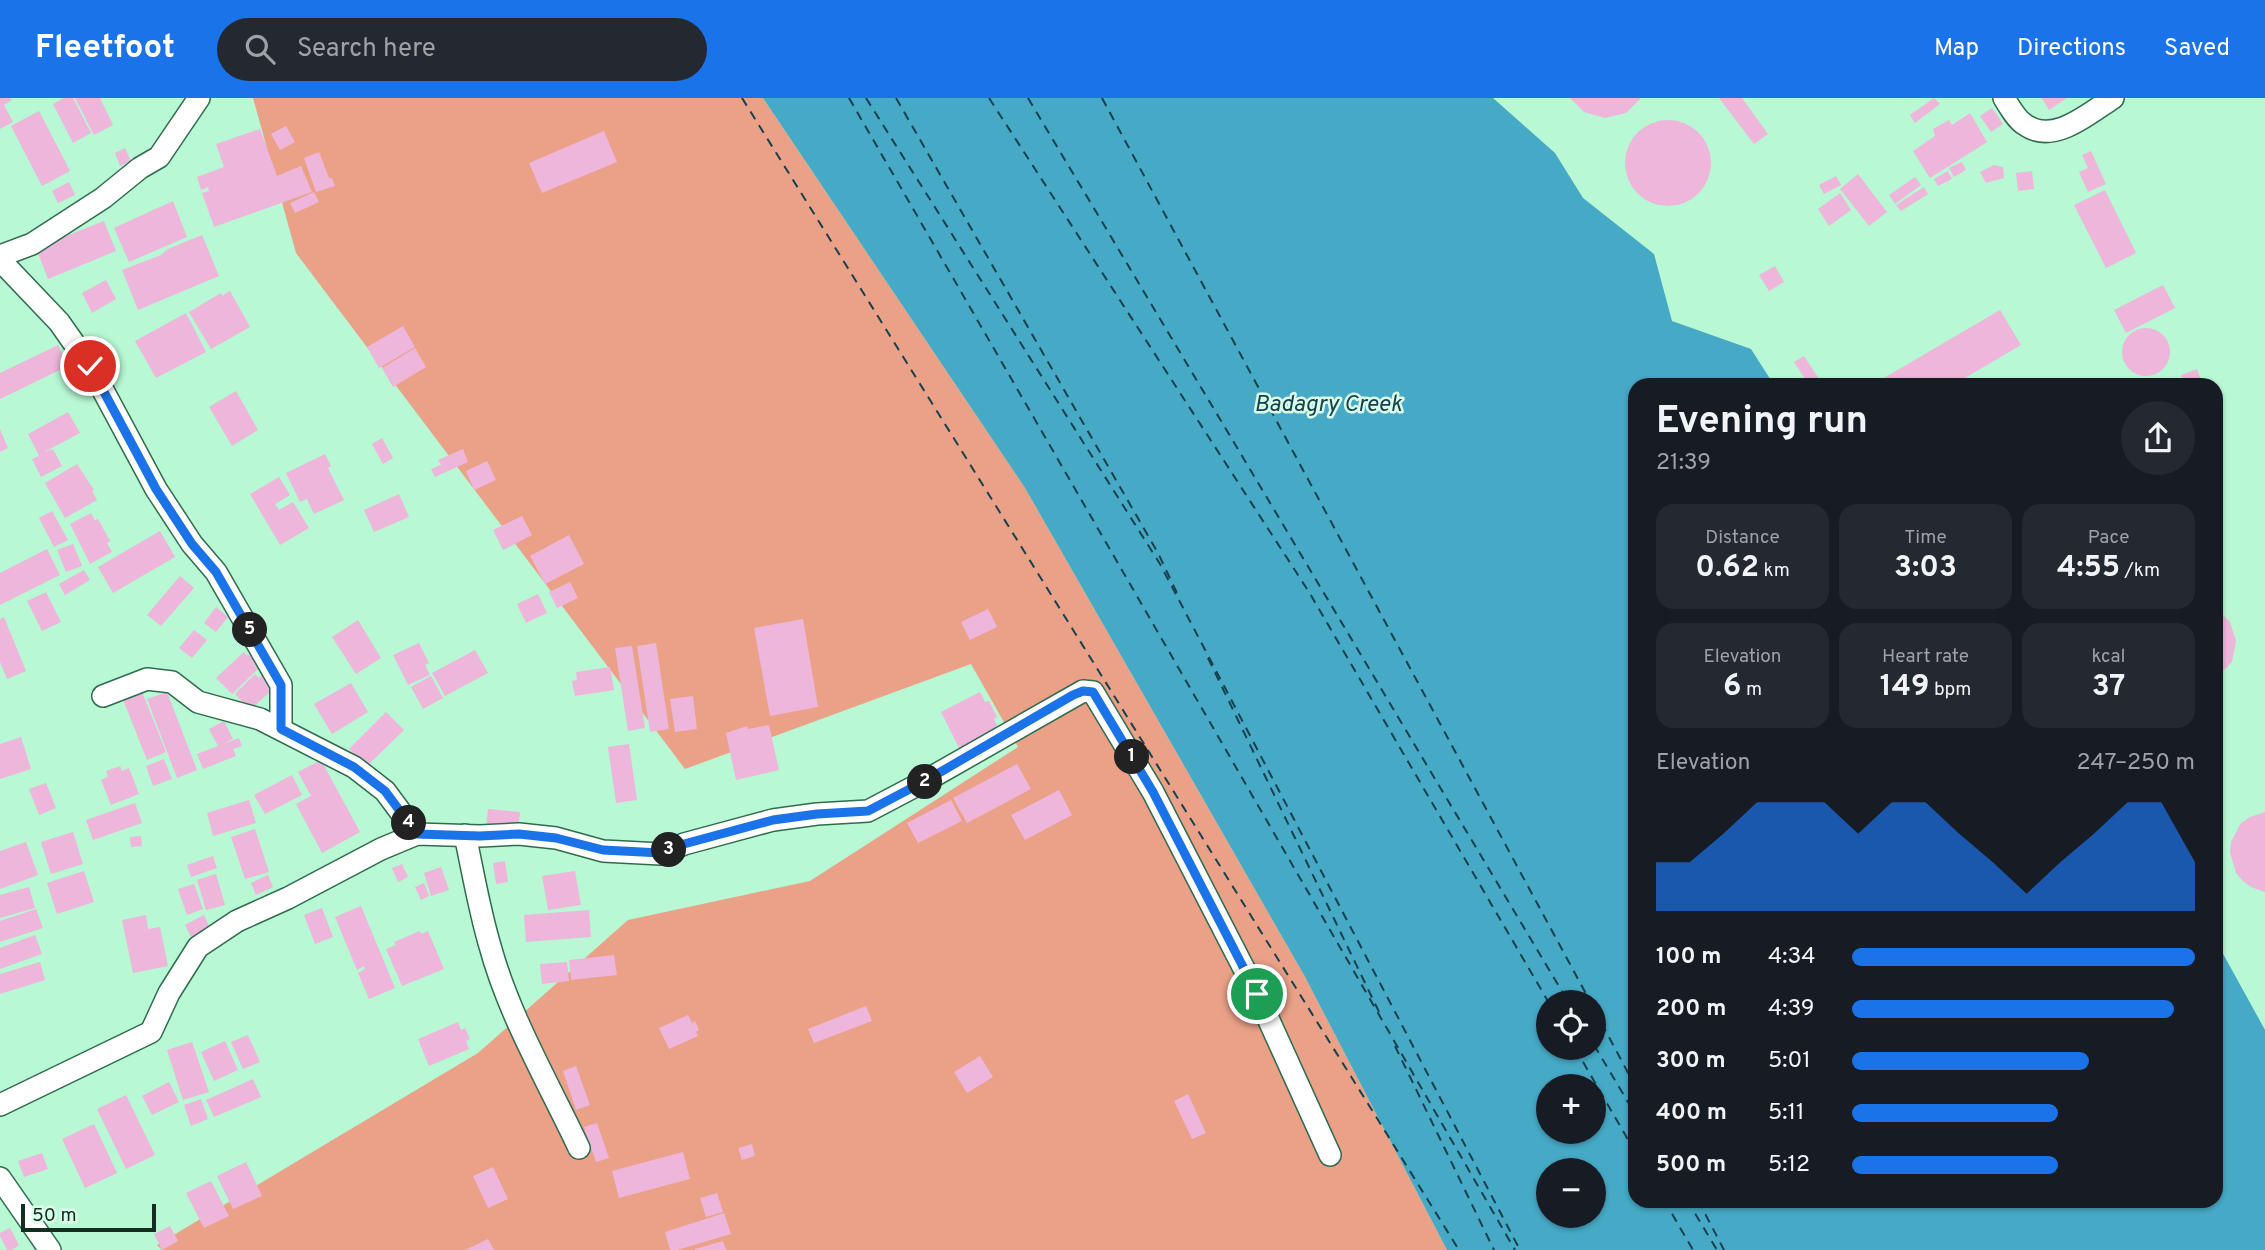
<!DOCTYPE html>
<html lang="en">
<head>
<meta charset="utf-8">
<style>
  :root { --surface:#171b24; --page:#242831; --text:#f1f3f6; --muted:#9ea1a6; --accent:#1a73e8 }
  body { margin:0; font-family:Overpass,sans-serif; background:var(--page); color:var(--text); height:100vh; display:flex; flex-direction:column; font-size:26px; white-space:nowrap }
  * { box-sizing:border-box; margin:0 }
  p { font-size:23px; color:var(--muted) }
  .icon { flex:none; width:38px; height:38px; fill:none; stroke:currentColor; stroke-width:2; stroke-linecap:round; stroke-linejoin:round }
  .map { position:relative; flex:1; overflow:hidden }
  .details { position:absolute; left:1628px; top:280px; width:595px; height:830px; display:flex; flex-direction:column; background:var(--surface); border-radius:21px; box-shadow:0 2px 5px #0004 }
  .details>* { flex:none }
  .controls { position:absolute; left:1536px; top:892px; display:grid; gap:14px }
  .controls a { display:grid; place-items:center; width:70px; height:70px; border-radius:50%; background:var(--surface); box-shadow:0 2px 5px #0004; font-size:35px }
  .scale { position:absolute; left:21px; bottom:18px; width:135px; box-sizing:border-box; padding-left:7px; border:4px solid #152e21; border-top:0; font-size:19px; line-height:24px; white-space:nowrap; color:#152e21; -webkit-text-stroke:5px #d9fee9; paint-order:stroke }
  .pin { position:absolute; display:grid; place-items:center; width:60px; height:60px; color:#fff; margin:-30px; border:4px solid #fff; border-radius:50%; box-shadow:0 2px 7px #0007 }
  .km { position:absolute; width:35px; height:35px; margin:-18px; border-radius:50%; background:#222; color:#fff; font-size:19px; line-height:35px; text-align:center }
  .round { display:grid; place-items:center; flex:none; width:74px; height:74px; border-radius:37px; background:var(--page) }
  .summary { display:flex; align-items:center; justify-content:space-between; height:119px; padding:0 28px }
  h1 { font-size:38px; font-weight:700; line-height:52px }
  .metrics { display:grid; grid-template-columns:repeat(3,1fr); gap:10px; height:119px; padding:7px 28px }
  .metrics div { display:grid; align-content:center; border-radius:18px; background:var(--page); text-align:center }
  .metrics b { font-size:30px; font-weight:700 }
  .metrics small { font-size:19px; font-weight:400 }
  .metrics p { font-size:19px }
  .chart { height:196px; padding:14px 28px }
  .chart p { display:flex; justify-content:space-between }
  .chart svg { width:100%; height:126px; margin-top:7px; fill:var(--accent); opacity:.7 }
  ul { padding:0 28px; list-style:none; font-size:23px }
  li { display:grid; grid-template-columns:112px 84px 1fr; align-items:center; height:52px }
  li i { height:18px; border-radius:9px; background:var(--accent) }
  header { display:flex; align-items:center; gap:42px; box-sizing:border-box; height:98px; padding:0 35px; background:var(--accent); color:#fff }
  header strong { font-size:33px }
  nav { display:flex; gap:38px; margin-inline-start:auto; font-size:24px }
  .search { width:490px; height:63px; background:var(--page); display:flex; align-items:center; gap:18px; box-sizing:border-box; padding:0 24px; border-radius:38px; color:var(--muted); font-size:26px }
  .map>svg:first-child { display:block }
  .green { fill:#eaa188 }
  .water { fill:#46a9c6; fill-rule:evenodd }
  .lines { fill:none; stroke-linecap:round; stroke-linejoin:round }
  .ferry { stroke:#15414e; stroke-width:2; stroke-dasharray:9 7; stroke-linecap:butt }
  .building { fill:#eeb6da }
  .minor-casing { stroke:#2f6c4e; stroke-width:24 }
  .minor { stroke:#fff; stroke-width:21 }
  .route-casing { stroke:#fff; stroke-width:14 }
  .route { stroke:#1a73e8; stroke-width:9 }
  .labels { text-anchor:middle; stroke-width:5; stroke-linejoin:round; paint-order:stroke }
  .water-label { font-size:23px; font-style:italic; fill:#15414e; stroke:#d9fee9 }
</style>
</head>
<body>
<header>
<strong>Fleetfoot</strong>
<div class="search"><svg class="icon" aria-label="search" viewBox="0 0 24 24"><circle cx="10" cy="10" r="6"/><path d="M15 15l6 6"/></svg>Search here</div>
<nav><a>Map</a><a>Directions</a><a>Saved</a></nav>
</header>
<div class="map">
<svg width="2265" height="1152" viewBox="0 0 2265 1152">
  <rect width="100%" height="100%" fill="#b8f8d4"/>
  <polygon class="green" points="253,0 763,0 1025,390 1304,877 1447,1152 162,1152 157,1147 478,955 628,822 810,783 1018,649 971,566 685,671 296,155"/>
  <path class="water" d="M763,0H1493L1555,55L1583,100L1654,156L1672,223L1751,251L1774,287H1634V1102H2216V843L2265,932V1152H1447L1304,877L1025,390ZM1549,905H1594V950H1549ZM1549,989H1594V1034H1549ZM1549,1073H1594V1118H1549Z"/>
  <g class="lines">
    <g class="ferry">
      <polyline points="742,0 1459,1152"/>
      <polyline points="849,0 1515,1152"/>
      <polyline points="866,0 1160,466 1520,1152"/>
      <polyline points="896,0 1158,455 1177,495"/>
      <polyline points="989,0 1309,494 1549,905"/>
      <polyline points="1028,0 1569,905"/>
      <polyline points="1102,0 1591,905"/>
      <polyline points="1208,560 1381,918"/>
      <polyline points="1594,911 1634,986"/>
      <polyline points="1594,947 1634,1014"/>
      <polyline points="1395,948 1494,1152"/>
      <polyline points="1575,950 1634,1052"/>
      <polyline points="1664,1102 1693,1152"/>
      <polyline points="1687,1102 1717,1152"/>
      <polyline points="1698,1102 1724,1152"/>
    </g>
  </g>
  <g class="building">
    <polygon points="0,0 10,0 12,2 4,7 13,24 0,31"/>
    <polygon points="64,0 73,0 91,35 73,45 53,6"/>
    <polygon points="75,0 100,0 113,27 94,37"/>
    <polygon points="1570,0 1641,0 1626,15 1605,20 1584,14"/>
    <polygon points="1719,0 1742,0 1768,36 1754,46"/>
    <polygon points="1934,0 1940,6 1915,25 1910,17"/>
    <polygon points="2042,0 2067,0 2049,12"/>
    <polygon points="1992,10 2003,26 1991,34 1980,18"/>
    <polygon points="39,13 70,73 42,88 11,28"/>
    <polygon points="1970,15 1987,44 1930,80 1913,53 1935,38 1933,31 1949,22 1952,27"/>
    <circle cx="1668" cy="65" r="43"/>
    <polygon points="286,28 295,44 280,52 271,36"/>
    <polygon points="260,31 277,78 301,68 312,94 214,129 202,95 209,93 208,89 201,92 197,79 224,69 216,46"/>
    <polygon points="604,33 617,64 542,95 529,65"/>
    <polygon points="125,50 131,63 120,68 115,55"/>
    <polygon points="2091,53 2106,86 2088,94 2079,74 2088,70 2082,57"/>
    <polygon points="319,54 329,80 332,80 335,88 316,94 304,60"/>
    <polygon points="1962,64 1966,72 1954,79 1949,70"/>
    <polygon points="1994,67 2003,69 2004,80 1986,85 1980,74"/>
    <polygon points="1948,73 1952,81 1938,88 1934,81"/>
    <polygon points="2032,73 2034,91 2018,93 2016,75"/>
    <polygon points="1858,76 1887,114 1869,128 1840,91"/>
    <polygon points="1836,78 1841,87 1824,96 1819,87"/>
    <polygon points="1915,79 1921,87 1895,106 1889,97"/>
    <polygon points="69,84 75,97 58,105 52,93"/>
    <polygon points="1924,89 1928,96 1901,113 1896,107"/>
    <polygon points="2105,92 2136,155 2106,170 2074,107"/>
    <polygon points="314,94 319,104 295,115 290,105"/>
    <polygon points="1840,95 1851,112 1829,128 1818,111"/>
    <polygon points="173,103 187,139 129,164 114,130"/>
    <polygon points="104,123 116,153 48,181 36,150"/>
    <polygon points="202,137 219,178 138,212 122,172 161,157 168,151"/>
    <polygon points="1775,168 1784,184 1769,193 1759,177"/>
    <polygon points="106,182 116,201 92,215 82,195"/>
    <polygon points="2163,187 2175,210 2126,235 2114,212"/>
    <polygon points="230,193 250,229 211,251 189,214 221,195 222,198"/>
    <polygon points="2000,212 2021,247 1953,287 1872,287"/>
    <polygon points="186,215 206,254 156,280 135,243"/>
    <polygon points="403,228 415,249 379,270 367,249"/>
    <circle cx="2146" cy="254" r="24"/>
    <polygon points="58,247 68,268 0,301 0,275"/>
    <polygon points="415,250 426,269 393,289 382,270"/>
    <polygon points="1804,258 1823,287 1809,287 1794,264"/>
    <polygon points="2197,271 2203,287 2185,287 2181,277"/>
    <polygon points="236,293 258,332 232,348 209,309"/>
    <polygon points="68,314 80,335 44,354 53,351 62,368 41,379 32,361 39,358 28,336"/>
    <polygon points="0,331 8,350 0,354"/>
    <polygon points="382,340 393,360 383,366 372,346"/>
    <polygon points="463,351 468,364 435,379 431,371 441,367 438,362"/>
    <polygon points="325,356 331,368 328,370 344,402 314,416 307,401 300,404 286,375"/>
    <polygon points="487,363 496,382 474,392 466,373"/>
    <polygon points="77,366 94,392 92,393 97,402 65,420 45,385"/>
    <polygon points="279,379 290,397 275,406 279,412 293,404 309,430 280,447 250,396"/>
    <polygon points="399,396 409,419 374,434 364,412"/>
    <polygon points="52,413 68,442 54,449 39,420"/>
    <polygon points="91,415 95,422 98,421 110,443 107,445 112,454 90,466 70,426"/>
    <polygon points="522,418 532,437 503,452 493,432"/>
    <polygon points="160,433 175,459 113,495 98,469"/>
    <polygon points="569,437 584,466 545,486 530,458"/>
    <polygon points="73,446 82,468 66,474 57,452"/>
    <polygon points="47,451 60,477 0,507 0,475"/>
    <polygon points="84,472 90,482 65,497 59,486"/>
    <polygon points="180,478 194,490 161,528 147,517"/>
    <polygon points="570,484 578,500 557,510 549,494"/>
    <polygon points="46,494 61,524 42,533 27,503"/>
    <polygon points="538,496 547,515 526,525 517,506"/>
    <polygon points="216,509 228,519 216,534 204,525"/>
    <polygon points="2216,510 2230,524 2236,543 2232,564 2216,580"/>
    <polygon points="988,511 997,529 970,542 961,524"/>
    <polygon points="4,519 26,573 7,581 0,564 0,521"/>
    <polygon points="803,521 818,609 770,618 754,530"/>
    <polygon points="358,522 381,560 356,576 332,539"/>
    <polygon points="194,532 207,542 192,560 179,550"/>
    <polygon points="419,545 429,565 425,567 430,577 408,587 393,557"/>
    <polygon points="656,545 669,631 650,634 637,548"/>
    <polygon points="632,548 645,630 628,633 615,550"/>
    <polygon points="475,552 488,575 445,598 432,575"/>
    <polygon points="244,554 248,558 251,555 258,563 254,566 258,571 232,596 216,580"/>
    <polygon points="610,569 614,592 575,598 572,583 577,582 576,574"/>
    <polygon points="255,576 259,580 262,577 270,585 267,587 272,592 250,612 235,596"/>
    <polygon points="431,578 443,600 423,611 411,589"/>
    <polygon points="351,585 368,614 332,636 314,606"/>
    <polygon points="141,591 166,654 147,662 122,599"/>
    <polygon points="167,594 197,672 177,680 147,601"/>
    <polygon points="980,594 985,604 989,603 997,619 994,621 999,632 960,652 941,614"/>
    <polygon points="693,598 697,631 675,634 670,601"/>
    <polygon points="386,614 404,632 367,668 349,651"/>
    <polygon points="224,623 233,641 223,646 239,640 242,648 233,651 236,658 203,671 197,656 218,648 209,631"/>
    <polygon points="769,627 779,672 736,682 726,635 747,628 748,631"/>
    <polygon points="21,639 31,671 0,681 0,646"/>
    <polygon points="629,646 637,702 616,705 608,649"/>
    <polygon points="164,661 172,681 153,688 146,668"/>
    <polygon points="321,662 360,734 322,755 296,706 311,698 298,674"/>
    <polygon points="1017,666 1031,691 967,725 953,700"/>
    <polygon points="120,668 122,673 129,670 139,696 111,707 101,682 108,679 106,673"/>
    <polygon points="292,677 302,697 265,716 254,697"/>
    <polygon points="46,685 56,710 39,717 29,691"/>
    <polygon points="1059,692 1072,717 1025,742 1011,717"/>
    <polygon points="249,702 256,725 213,738 207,715"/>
    <polygon points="951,702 962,723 918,745 907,725"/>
    <polygon points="135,705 142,725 93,742 86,722"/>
    <polygon points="488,711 520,714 518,732 486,729"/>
    <polygon points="2265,714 2265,794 2251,789 2243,783 2236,775 2230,754 2231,744 2241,725 2250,719"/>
    <polygon points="255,731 269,774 245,781 231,739"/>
    <polygon points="73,734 83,766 51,776 41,744"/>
    <polygon points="141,738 142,748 131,749 130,739"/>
    <polygon points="26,744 38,777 0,791 0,753"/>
    <polygon points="213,758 217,770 191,779 187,767"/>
    <polygon points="505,763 508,784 496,786 493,765"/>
    <polygon points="402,766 408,779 398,784 392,770"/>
    <polygon points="441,769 449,792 431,798 424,775"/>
    <polygon points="84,773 94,804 57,816 47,785"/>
    <polygon points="575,773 581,807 548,812 542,778"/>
    <polygon points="216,776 225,807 206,812 197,782"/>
    <polygon points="268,777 273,789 256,797 251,785"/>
    <polygon points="424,785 429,798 421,802 415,789"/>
    <polygon points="194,786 203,811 187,817 178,791"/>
    <polygon points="29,789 35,810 0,820 0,797"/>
    <polygon points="361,808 395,890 369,901 358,875 365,871 364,868 357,872 335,819"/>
    <polygon points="322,810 333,839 315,846 304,817"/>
    <polygon points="36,811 43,830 0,844 0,823"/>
    <polygon points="589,812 591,839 526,844 524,817"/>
    <polygon points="146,817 148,831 160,829 168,868 133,875 122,822"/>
    <polygon points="204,817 210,830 191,839 185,827"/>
    <polygon points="420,833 421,836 428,833 444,871 402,888 386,851 396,847 394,844"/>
    <polygon points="35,837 42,856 0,871 0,850"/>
    <polygon points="614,857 617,877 571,882 569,862"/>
    <polygon points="40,864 45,882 0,896 0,876"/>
    <polygon points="567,864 569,883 542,886 540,866"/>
    <polygon points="866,908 872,923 814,945 808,931"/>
    <polygon points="688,917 692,925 695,923 699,932 696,934 698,938 669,951 659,930"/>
    <polygon points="458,924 461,932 465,930 470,941 466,943 469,951 429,968 418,941"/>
    <polygon points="248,937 260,964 243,971 231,944"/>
    <polygon points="225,943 238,972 214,983 201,954"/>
    <polygon points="192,944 209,994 183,1002 167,952"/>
    <polygon points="980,958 993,979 967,995 954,974"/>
    <polygon points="576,968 590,1007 576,1012 563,973"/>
    <polygon points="253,981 261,999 214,1019 206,1002"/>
    <polygon points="169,984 179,1004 152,1017 142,998"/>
    <polygon points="1188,996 1206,1035 1192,1041 1174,1003"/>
    <polygon points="126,997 155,1057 126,1071 97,1011"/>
    <polygon points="201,1001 208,1021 191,1028 184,1007"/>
    <polygon points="597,1025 609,1060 596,1064 584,1029"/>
    <polygon points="94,1026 117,1075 85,1090 62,1041"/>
    <polygon points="752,1046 755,1058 742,1062 738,1050"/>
    <polygon points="683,1054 690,1081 619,1100 612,1073"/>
    <polygon points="42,1055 48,1071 24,1079 18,1063"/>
    <polygon points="246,1064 262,1098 233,1111 217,1078"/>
    <polygon points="493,1069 508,1101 488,1110 473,1078"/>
    <polygon points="211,1083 229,1118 204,1130 186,1095"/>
    <polygon points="717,1095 723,1114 706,1119 700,1100"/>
    <polygon points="724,1115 731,1136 677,1152 670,1152 665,1134"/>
    <polygon points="170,1128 178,1143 162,1152 154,1136"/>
    <polygon points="10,1130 19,1147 12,1152 7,1152 0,1138 0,1135"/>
    <polygon points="488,1141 494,1152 465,1152"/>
    <polygon points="723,1143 726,1152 695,1152 695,1151"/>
  </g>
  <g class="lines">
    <defs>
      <g id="minor">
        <path d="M2004,0C2009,8 2016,21 2024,26C2053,48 2089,15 2113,0"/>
        <polyline points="0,158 32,146 103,100 140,70 159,59 199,0"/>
        <polyline points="0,162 59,224 90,268 156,391 192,446 216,474 281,587 281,631"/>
        <polyline points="103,598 147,581 172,584 198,604 260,621 354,669 385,693 417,736"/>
        <path d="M465,737C473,774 479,811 490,848C509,918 548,984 579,1050"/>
        <polyline points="0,1007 151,934 169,895 198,849 237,823 288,800 381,751 417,736 480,738 519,736 556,740 603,753 661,756 684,746 773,722 817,716 868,713 925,683 1083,593 1093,594 1153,694 1257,896 1330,1057"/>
        <polyline points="0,1080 50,1152"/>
      </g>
    </defs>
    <use href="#minor" class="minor-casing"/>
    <use href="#minor" class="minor"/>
  </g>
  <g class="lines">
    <defs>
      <polyline id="route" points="90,268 156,391 192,446 216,474 281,587 281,631 354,669 385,693 417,736 480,738 519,736 556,740 603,752 661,755 684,746 773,722 817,716 868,713 925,683 1073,597 1083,593 1093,594 1153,694 1257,896"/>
    </defs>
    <use href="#route" class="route-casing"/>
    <use href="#route" class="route"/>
  </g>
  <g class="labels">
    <g class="water-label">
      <text x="1328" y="313">Badagry Creek</text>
    </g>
  </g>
</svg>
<div class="controls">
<a><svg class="icon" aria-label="locate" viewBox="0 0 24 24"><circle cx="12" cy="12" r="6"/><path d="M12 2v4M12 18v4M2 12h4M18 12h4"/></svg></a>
<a>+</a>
<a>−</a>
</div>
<div class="scale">50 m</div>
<div class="pin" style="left:1257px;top:896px;background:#1e9e55"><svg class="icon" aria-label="arrive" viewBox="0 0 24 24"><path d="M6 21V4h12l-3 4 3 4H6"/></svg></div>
<div class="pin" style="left:90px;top:268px;background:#d93025"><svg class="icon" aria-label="check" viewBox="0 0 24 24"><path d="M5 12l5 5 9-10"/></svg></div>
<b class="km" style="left:1132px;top:659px">1</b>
<b class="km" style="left:925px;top:684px">2</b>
<b class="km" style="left:669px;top:752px">3</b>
<b class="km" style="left:409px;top:725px">4</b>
<b class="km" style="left:250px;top:532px">5</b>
<section class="details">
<div class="summary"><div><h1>Evening run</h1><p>21:39</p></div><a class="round"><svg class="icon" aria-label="share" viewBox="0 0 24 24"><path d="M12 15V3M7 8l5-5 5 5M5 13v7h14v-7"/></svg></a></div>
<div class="metrics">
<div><p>Distance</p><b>0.62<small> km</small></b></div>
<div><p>Time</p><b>3:03</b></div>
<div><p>Pace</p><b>4:55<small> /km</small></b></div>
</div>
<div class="metrics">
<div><p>Elevation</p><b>6<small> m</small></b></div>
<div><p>Heart rate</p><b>149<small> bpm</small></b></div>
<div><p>kcal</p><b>37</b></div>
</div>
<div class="chart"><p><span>Elevation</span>247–250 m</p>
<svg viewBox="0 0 160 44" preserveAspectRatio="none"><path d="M0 44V27L10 27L20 17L30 6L40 6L50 6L60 17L70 6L80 6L90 17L100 27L110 38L120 27L130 17L140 6L150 6L160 27V44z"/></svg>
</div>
<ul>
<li><b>100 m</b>4:34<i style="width:100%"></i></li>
<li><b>200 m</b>4:39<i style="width:94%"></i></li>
<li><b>300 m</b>5:01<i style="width:69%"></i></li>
<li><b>400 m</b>5:11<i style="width:60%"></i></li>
<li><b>500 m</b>5:12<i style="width:60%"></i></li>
</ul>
</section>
</div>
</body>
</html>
